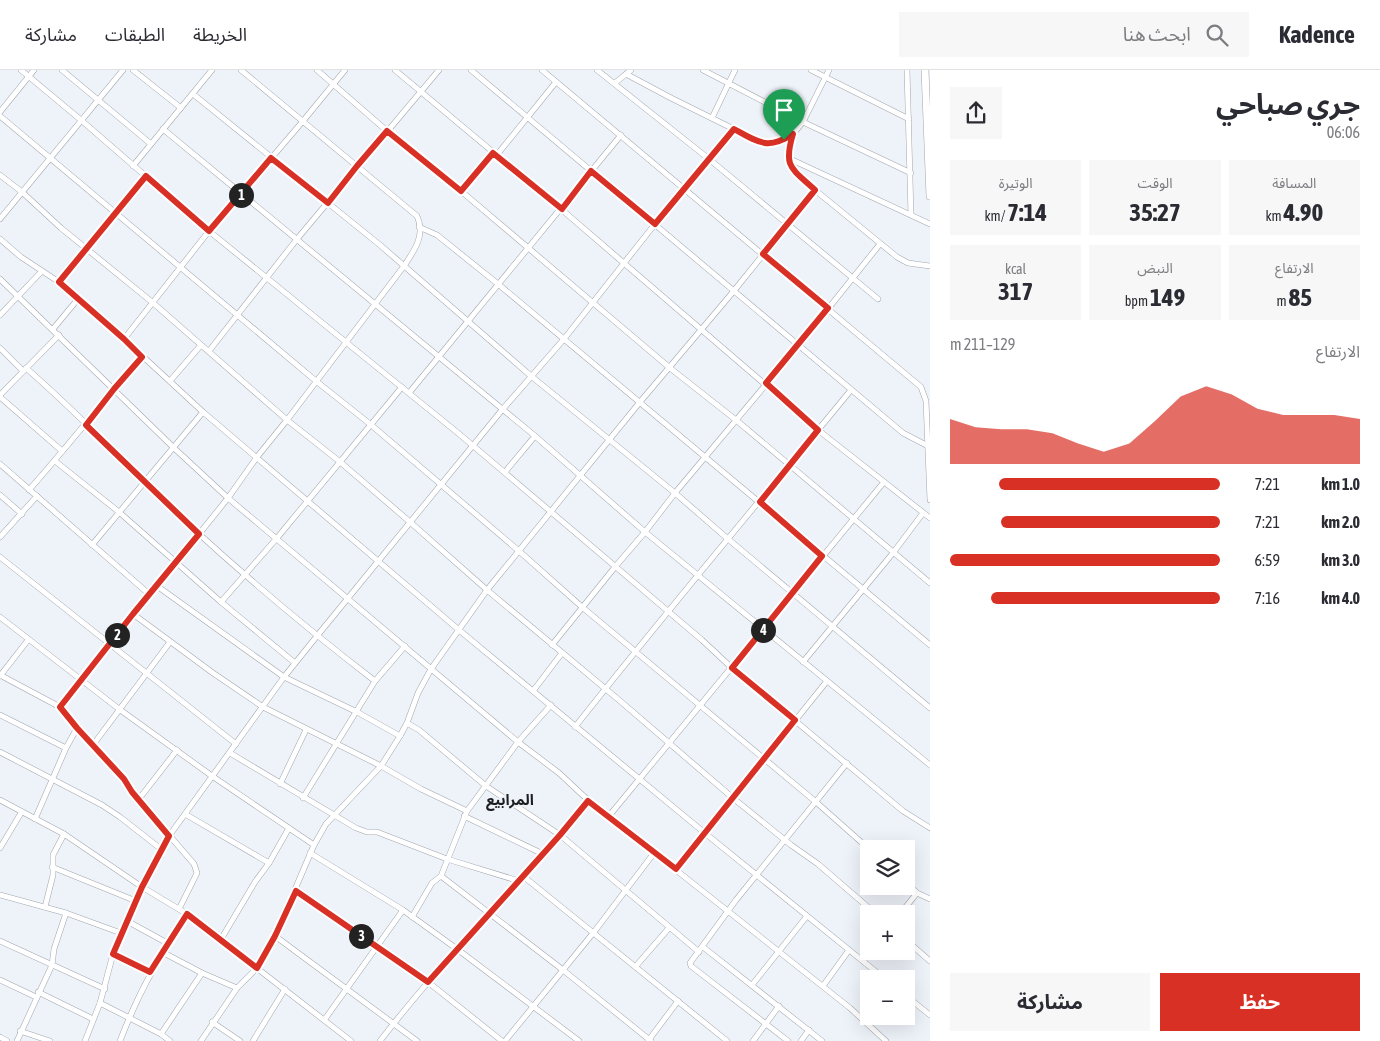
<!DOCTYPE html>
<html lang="ar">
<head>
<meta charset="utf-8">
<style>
  :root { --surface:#fff; --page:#f7f7f7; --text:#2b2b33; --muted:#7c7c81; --line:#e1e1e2; --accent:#d93025 }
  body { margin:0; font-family:"Asap Condensed","Noto Sans Arabic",sans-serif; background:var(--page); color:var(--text); direction:rtl; height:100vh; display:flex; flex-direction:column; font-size:19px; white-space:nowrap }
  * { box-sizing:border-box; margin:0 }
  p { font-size:16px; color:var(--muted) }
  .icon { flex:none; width:28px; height:28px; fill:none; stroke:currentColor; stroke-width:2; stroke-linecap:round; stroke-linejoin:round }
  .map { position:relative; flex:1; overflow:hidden; direction:ltr }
  .side { display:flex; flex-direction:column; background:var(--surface); width:450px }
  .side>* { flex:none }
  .controls { position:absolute; left:860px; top:770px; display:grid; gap:10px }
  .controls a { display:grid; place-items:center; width:55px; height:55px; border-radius:0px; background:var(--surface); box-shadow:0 5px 20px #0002; font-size:25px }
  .pin { position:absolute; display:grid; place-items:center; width:42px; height:42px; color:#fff; margin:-51px -21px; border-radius:50% 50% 50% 0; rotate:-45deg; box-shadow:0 0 5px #0007 }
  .pin .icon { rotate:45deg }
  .km { position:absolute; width:25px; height:25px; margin:-12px; border-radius:50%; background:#222; color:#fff; font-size:14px; line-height:25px; text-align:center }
  .round { display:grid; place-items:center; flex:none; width:52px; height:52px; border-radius:0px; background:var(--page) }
  .headline { display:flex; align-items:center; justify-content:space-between; height:85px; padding:0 20px }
  h1 { font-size:28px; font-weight:700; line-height:38px }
  .figures { display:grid; grid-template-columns:repeat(3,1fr); gap:8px; height:85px; padding:5px 20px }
  .figures div { display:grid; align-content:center; border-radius:0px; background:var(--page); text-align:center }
  .figures b { font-size:25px; font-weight:700 }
  .figures small { font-size:14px; font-weight:400 }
  .figures p { font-size:14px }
  .chart { height:140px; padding:10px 20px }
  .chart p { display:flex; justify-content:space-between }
  .chart svg { width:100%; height:90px; margin-top:5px; fill:var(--accent); opacity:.7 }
  .action { display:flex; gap:10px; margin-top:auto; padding:10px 20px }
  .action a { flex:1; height:58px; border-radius:0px; background:var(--accent); color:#fff; font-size:20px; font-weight:700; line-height:58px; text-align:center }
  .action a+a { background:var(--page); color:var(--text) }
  ul { padding:0 20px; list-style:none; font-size:16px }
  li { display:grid; grid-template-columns:80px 60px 1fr; align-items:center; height:38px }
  li i { height:12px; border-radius:6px; background:var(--accent) }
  header { display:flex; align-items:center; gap:30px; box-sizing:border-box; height:70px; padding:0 25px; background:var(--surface); border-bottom:1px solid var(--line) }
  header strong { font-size:24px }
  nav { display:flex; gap:28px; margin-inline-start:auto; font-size:18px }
  .search { width:350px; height:45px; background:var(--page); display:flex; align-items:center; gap:12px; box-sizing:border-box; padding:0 18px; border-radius:0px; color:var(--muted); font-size:19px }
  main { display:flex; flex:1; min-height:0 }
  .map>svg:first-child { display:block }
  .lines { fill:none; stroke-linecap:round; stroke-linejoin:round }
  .minor-casing { stroke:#a2a6ad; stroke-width:6 }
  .highway-casing { stroke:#a2a6ad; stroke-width:8 }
  .minor { stroke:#fff; stroke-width:5 }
  .highway { stroke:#fff; stroke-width:7 }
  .route-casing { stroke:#fff; stroke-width:10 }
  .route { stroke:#d93025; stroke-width:6 }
  .labels { text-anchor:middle; stroke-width:4; stroke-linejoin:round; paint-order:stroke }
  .neighbourhood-label { font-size:15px; font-weight:bold; fill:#1d1e21; stroke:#eef2f9 }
</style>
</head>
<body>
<header>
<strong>Kadence</strong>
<div class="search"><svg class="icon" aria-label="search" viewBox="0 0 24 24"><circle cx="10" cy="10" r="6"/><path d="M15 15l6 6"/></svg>ابحث هنا</div>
<nav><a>الخريطة</a><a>الطبقات</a><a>مشاركة</a></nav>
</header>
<main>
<section class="side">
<div class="headline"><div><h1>جري صباحي</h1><p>06:06</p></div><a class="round"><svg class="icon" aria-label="share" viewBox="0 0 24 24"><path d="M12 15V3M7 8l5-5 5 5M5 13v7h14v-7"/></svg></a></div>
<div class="figures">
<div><p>المسافة</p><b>4.90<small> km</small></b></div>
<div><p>الوقت</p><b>35:27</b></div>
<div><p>الوتيرة</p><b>7:14<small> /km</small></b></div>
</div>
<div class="figures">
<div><p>الارتفاع</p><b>85<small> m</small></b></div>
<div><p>النبض</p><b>149<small> bpm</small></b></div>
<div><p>kcal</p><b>317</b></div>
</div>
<div class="chart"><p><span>الارتفاع</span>129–211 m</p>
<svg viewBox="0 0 160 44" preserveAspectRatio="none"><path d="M0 44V22L10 26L20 27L30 27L40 29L50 34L60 38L70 34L80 23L90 11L100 6L110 10L120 17L130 20L140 20L150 20L160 22V44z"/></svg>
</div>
<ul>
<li><b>1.0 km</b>7:21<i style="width:82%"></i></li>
<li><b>2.0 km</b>7:21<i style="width:81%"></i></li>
<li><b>3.0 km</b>6:59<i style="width:100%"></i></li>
<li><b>4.0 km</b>7:16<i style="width:85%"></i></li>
</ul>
<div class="action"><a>حفظ</a><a>مشاركة</a></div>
</section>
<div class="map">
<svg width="930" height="971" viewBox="0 0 930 971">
  <rect width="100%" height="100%" fill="#eef2f9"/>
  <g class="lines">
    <defs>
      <g id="minor">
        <polyline points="21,0 81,50 209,161 458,363 702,570 732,598 903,741 930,758"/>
        <polyline points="62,0 151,74"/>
        <polyline points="133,0 181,38"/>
        <polyline points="317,0 387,61 461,121 670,298 736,350 930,513"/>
        <polyline points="395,0 561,139 818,360 930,448"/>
        <polyline points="471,0 903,363 928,376"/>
        <polyline points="542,0 921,317 926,331 930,430"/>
        <polyline points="597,0 709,89 878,229"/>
        <polyline points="703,0 803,52 911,103"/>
        <polyline points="811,0 909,49"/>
        <polyline points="829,0 803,52 793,64 788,84 789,91 793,100 815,120 897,187 908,193 930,196"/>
        <polyline points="907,0 911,145"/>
        <path d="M626,4L671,28L760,72C774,76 782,71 793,64"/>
        <polyline points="615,13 631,0"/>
        <polyline points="193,24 380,175 531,306 675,423 728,469 930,638"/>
        <polyline points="0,42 34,0"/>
        <polyline points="0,46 316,311 370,354 519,481 582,537 816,732 869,779"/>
        <polyline points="712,48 735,0"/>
        <polyline points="163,59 535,366 645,462 930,695"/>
        <polyline points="496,86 556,12"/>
        <polyline points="788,88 930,154"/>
        <polyline points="133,96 212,0"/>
        <polyline points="0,105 22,122 61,158 152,232 287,350 339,391 410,452 487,520 619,630 733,728 791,775 818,794 876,844"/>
        <polyline points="461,121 493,83"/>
        <polyline points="0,149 123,0"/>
        <polyline points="419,157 437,165 498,214 930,575"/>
        <polyline points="0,169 21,187 59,212 124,269 203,342 459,560 706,764 885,909"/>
        <polyline points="0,209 174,378 228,428 518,672 559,703 589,731 850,938 886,971"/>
        <polyline points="59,212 146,106"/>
        <polyline points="0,245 42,201"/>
        <polyline points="53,259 78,229"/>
        <polyline points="124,269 209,161 303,51 345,0"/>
        <polyline points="0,278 23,301"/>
        <polyline points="209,281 297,169 439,0"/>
        <path d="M26,298C86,350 140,409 198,463C255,515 314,564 375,611"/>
        <polyline points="170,311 201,275"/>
        <polyline points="409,323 621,65"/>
        <polyline points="0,325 59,265"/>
        <polyline points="0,327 62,381"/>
        <polyline points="55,391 119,442 221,532 295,593"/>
        <polyline points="0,394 149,524"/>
        <polyline points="505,402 535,366"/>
        <path d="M29,420C68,376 104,330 142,287"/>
        <polyline points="0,425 22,444"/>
        <polyline points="0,467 37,426"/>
        <polyline points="92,475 203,342"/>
        <polyline points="0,487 236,674"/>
        <polyline points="157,516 284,607 357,642 400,666"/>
        <polyline points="221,532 277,468 402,317"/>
        <polyline points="133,544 213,603 263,637 381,696 421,719 467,741"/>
        <polyline points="0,547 119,639 212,706 314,775"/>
        <polyline points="552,575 615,497 645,462 675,423 799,275 880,174"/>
        <polyline points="803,592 893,483 923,443"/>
        <polyline points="0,605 60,637 77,658 124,709 132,722 194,794 197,803 179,839"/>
        <polyline points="0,606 28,570"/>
        <polyline points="533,621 562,583"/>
        <path d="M60,637L228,428L257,387L287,350L404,196C414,181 426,165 417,146L241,0"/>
        <polyline points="0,645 66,678"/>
        <polyline points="407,653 419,660 486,716 560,765 699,882"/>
        <path d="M575,657C665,543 759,432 851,320"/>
        <polyline points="93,675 170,572"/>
        <polyline points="0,682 102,735 120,747 161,779"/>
        <polyline points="230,683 356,758 367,762 377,762 447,789 519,811"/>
        <polyline points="280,714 306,660"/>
        <polyline points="303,728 375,611 405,576"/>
        <polyline points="139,729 177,680"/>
        <polyline points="0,730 64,764 142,817 187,844 351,971"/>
        <polyline points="185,744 269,793"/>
        <polyline points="464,746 543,784"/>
        <polyline points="609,746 884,412"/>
        <polyline points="35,749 66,678 77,658"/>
        <polyline points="0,778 21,743"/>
        <polyline points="310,783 403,840 457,879 579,971"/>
        <polyline points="52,797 136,831"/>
        <polyline points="676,799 827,611"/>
        <polyline points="441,806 563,900 651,971"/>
        <polyline points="523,806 727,971"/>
        <polyline points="906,812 917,823 930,829"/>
        <polyline points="295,821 428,912 502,971"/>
        <polyline points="0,825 66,843 121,863"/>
        <polyline points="45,837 53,805 53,785 64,764"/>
        <polyline points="187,844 164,883 202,903 237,918"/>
        <polyline points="900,844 917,823"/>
        <polyline points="412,847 432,813 441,806 467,741 518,672 551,635"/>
        <polyline points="127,851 169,874"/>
        <polyline points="275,866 417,971"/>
        <polyline points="906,870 930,891"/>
        <polyline points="0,871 105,919"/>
        <polyline points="220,871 255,812 269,793 289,758"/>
        <polyline points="703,877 822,971"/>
        <polyline points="113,884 150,902"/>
        <polyline points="863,891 871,881"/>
        <polyline points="636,896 669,858"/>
        <polyline points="0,910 36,927"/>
        <polyline points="752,915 807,846"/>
        <polyline points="823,916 849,880"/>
        <polyline points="38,922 93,949"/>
        <polyline points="906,926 930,945"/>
        <polyline points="100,933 161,964 170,971"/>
        <polyline points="325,949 403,840"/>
        <polyline points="212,952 240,971"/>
        <polyline points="20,961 50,971"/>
        <polyline points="161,964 202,903"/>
        <polyline points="0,967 7,971"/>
        <polyline points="17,971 52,895 54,879 66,843"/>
        <polyline points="85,971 100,933 113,884 121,863 161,779 169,766 284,607 317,566 502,340 564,269 655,154 734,59"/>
        <path d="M120,971C132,940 145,910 164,883"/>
        <polyline points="201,971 237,918 257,898 275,866 314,775 326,754 381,696 400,666 407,653 418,623 431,599 487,520 640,332 733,222 815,120"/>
        <polyline points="253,971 285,919"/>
        <path d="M380,971C445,887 521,812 589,731"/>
        <polyline points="505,971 594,862 654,783"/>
        <polyline points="648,971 678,931"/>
        <polyline points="753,971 779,936"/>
        <polyline points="788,971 691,896 690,893 736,830 847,693"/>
        <polyline points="801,971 809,960"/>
      </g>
      <polyline id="highway" points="925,0 930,126"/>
    </defs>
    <use href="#minor" class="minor-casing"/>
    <use href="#highway" class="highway-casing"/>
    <use href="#minor" class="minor"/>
    <use href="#highway" class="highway"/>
  </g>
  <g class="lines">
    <defs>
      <path id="route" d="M734,59C759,73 768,80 793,64C783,97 791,98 815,120L763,184L828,238L766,313L818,360L760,432L822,486L732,598L795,650L676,799L588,731L560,765L428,912L296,821L275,866L257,898L187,844L150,902L113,884L142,817L169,766L132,722L124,709L77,658L60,637L133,544L199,464L86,355L114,319L142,287L124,269L59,212L146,106L209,161L271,88L328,133L357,96L387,61L461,121L493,83L562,139L591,101L655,154Z"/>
    </defs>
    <use href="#route" class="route-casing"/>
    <use href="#route" class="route"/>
  </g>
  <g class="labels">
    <g class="neighbourhood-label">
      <text x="510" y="735">المرابيع</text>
    </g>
  </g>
</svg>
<div class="controls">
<a><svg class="icon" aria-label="layers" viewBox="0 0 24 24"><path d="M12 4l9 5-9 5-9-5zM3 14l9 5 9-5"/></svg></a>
<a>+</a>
<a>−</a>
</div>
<div class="pin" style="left:784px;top:70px;background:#1e9e55"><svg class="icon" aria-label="arrive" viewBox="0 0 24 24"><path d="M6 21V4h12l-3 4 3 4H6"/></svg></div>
<b class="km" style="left:241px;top:125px">1</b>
<b class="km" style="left:117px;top:565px">2</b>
<b class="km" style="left:361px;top:866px">3</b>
<b class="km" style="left:763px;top:560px">4</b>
</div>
</main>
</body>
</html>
